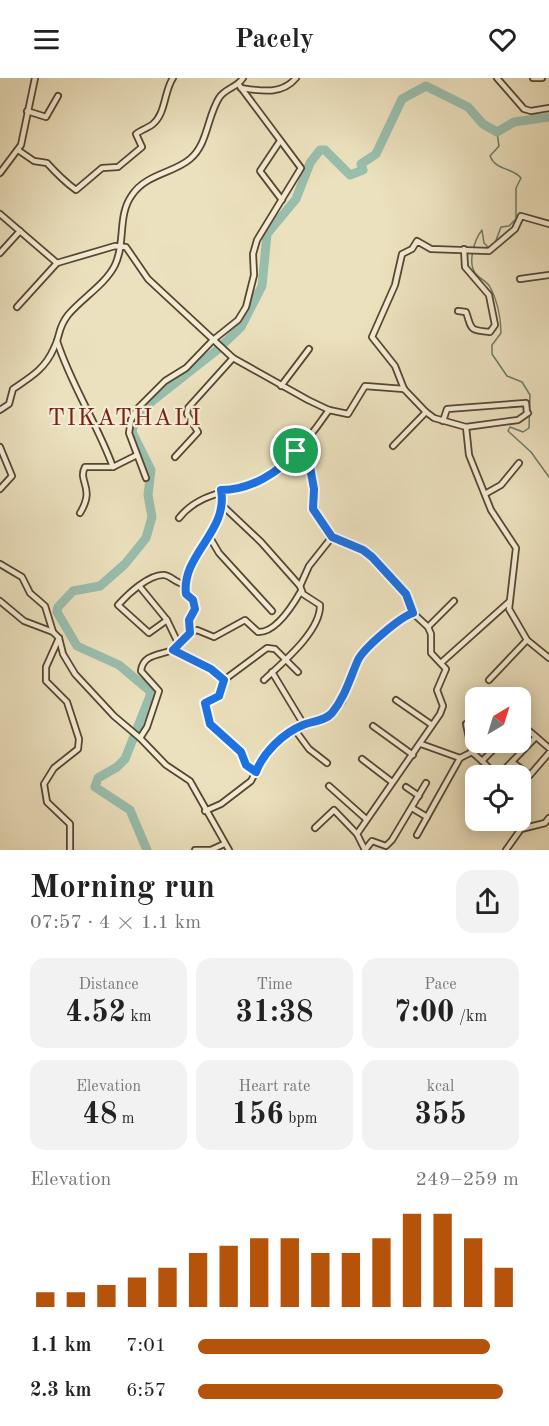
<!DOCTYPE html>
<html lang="en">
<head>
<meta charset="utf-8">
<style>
  :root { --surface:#fff; --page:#f2f2f2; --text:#222; --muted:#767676; --accent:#b45309 }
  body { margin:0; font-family:"Old Standard TT",serif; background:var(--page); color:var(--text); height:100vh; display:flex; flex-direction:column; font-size:22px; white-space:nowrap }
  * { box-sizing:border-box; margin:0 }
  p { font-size:20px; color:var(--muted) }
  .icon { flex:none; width:33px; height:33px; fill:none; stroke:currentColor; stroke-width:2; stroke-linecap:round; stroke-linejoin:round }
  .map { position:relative; height:772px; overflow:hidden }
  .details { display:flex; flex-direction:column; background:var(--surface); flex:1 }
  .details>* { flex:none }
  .needle { width:39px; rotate:38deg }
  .controls { position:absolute; left:465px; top:609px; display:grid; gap:12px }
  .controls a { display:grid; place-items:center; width:66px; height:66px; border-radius:12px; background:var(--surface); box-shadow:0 3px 15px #0003; font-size:30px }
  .pin { position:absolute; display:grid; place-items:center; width:51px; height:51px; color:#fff; margin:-26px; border:3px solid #fff; border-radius:50%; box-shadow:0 2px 6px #0007 }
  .round { display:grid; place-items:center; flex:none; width:63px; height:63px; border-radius:18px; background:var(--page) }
  .head { display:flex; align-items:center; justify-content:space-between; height:102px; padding:0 30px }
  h1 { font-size:33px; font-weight:700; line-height:45px }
  .stats { display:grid; grid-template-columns:repeat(3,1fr); gap:9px; height:102px; padding:6px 30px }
  .stats div { display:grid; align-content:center; border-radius:15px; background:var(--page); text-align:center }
  .stats b { font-size:30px; font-weight:700 }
  .stats small { font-size:16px; font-weight:400 }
  .stats p { font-size:16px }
  .chart { height:168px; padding:12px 30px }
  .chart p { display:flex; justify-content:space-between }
  .chart svg { width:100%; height:108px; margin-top:6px; stroke:var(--accent); stroke-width:6 }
  ul { padding:0 30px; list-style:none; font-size:20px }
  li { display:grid; grid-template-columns:96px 72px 1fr; align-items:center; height:45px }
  li i { height:15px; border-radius:8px; background:var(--accent) }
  header { display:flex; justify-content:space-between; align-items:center; height:78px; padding:0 30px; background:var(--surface); font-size:27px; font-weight:700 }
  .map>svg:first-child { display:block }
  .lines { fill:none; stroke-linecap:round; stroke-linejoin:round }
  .stream { stroke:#6a7a68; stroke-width:1.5 }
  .river { stroke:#99bead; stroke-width:9 }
  .minor-casing { stroke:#564630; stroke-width:8 }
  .minor { stroke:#f3ecd5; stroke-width:4.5 }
  .route-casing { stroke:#fff; stroke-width:12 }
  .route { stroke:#1a73e8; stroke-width:8 }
  .labels { text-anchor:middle; stroke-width:4.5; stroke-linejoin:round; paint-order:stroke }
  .neighbourhood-label { font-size:24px; letter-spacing:1.5px; fill:#7a1f14; stroke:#f3ecd5 }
</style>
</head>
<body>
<header><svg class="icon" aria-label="menu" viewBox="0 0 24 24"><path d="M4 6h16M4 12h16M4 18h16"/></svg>Pacely<svg class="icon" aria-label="heart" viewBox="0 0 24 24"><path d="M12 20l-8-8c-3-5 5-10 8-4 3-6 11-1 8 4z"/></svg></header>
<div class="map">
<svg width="549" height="772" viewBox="0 0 549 772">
  <rect width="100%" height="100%" fill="#ece1be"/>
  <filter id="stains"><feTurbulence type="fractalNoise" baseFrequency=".00333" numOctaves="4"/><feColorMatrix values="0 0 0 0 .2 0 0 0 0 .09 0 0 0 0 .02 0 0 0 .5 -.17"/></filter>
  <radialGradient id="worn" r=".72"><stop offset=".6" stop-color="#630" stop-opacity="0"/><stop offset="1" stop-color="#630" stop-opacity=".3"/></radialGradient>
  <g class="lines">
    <g class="stream">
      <path d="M495,165L501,149L509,148L516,141V110L521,100C512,89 496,93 490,78L499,68L497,54"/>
      <path d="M489,170L484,165L482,152C474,162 467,186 476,196C480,201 487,203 490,209C497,222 501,240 501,255L492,267V276L507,298L522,304L530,317L529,350L523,354L510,349L508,353L531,374L549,399"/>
    </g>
    <polyline class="river" points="147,772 130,732 95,709 98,700 117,689 125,681 150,618 150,613 119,587 77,568 57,534 58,529 73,513 100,508 125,486 146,460 152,439 148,417 151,392 132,354 134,346 151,324 217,272 241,249 262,208 267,156 296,121 310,85 320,72 325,72 350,97 363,92 361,86 376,76 402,21 426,8 468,29 483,46 497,54 514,44 549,39"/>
    <defs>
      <g id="minor">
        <polyline points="497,0 524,31 531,33 549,30"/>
        <polyline points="533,0 542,0"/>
        <path d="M241,10C261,13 282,17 296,0"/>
        <polyline points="27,33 46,39 58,18"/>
        <polyline points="280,63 260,93 282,122"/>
        <path d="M18,72L34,83L47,85C57,96 65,104 76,112L102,90L118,89L142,69L136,56C141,52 148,50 153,46C166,35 164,13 173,0"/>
        <polyline points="0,95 21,67 35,0"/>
        <polyline points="0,136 57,185 115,168 126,169 148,201 233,280 308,322 329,332 348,336 365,308 404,311"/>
        <polyline points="549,146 521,138 515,151 489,173 431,171 417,163 412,171 402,176 395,207 372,259 395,288 404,311 426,334 434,340 466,349 469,377 491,432 516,470 509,531 527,562 549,580"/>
        <polyline points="0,175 20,153"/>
        <polyline points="520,201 549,197"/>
        <polyline points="17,229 57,185"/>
        <path d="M458,233L466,234C472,251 468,252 490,254L495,247L489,217L465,189L464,171"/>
        <path d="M57,263C71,307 97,345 113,389"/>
        <polyline points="281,308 309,271"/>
        <path d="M0,332L9,326L13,311C31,299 45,291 54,270C61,257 57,251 68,237C82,220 105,207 115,187C126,164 117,138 132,117C146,96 174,95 190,81C208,66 207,39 219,20C225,10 237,10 243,0"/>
        <polyline points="443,343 447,331 526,325 527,335"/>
        <polyline points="466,349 518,342 528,335"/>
        <polyline points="393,368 426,334"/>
        <polyline points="0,369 12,398 0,411"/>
        <polyline points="296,373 310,389 316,436 332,459 367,474 406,516 413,535 428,549 431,556 431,575 446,591 437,612 443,628 440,636 357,756 365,772"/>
        <polyline points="175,379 198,354 187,336 188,330 233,280"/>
        <polyline points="146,400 129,355 131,342 138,330 165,303 186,290 213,262 238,242 246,229 254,197 253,176 257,162 301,90 239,7"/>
        <path d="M221,412C229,453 181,477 186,516C201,531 188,537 190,555C186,560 181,566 176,570C164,578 143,574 141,593L159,613L147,649L140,660L166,687L190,703L229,772"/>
        <polyline points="485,416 501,407 519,385"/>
        <path d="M223,428L261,464L300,508L303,516L320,527C321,553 282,585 264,602"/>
        <path d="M80,435C96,409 77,404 85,389H113L137,377"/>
        <path d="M179,440C204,408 248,415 279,392C291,383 293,369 300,363C304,359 308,358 312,355C318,348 323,340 329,332"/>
        <polyline points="209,458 219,475 272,533"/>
        <polyline points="0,486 22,499 30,515 45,528 53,554"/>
        <polyline points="300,508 309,488 332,459"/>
        <polyline points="140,509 167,542 179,567"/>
        <polyline points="0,523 24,543 53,554 59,560 63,576 75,596 114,638 140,660"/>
        <path d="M167,542L149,555L118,527C128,516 149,496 164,497C172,498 176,506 185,506"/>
        <polyline points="428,549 454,523"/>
        <path d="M190,555L197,552L214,559L245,542L258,554C276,555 293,527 301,513"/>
        <polyline points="59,560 46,589 46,603 67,624 79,661 78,671 54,690 44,706 47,724 70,746 70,772"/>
        <polyline points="173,572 211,591 224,602"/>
        <polyline points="442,584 509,524"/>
        <polyline points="272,594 304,647"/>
        <polyline points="489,602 527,562"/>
        <polyline points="495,616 497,620"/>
        <polyline points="396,622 432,647"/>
        <polyline points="520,645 549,670"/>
        <polyline points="466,646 472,674 482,683"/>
        <polyline points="373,648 413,677"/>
        <polyline points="295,652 309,671 327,685"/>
        <polyline points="421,666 460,680"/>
        <polyline points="362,681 392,704"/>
        <polyline points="512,684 530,697 549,675"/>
        <polyline points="256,694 244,684 241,673 210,646 205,625 219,618 224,602 267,570 275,571 298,594"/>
        <polyline points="497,698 482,683 501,664"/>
        <polyline points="498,698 536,659"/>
        <polyline points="329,708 366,741"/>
        <polyline points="406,709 419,718"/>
        <polyline points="412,730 427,739"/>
        <polyline points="205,733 221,726 251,703 264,678 289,655 331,637 342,624 348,605 365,572 400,540 413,535"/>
        <polyline points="315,750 334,732 357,756"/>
        <polyline points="417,757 460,680 472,674"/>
        <polyline points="195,772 211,772 224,766"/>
        <polyline points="365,772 372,763 386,768 392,762 426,705"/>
        <polyline points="506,772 521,751 545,745 549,740"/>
      </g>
    </defs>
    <use href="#minor" class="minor-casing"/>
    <use href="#minor" class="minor"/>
  </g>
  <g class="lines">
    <defs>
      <path id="route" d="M296,373L310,389L314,411L313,431L332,459L363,472L372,479L406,516L413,535C400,539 364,570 358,582C350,600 345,619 332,635C325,643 313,643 303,647C283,655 263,675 256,694L246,687L241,674L210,646L205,625L219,618L224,602L211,591L173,572L190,555L189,542L195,531L193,522L186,516C181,477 229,453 221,412C250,412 279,395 296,373Z"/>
    </defs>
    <use href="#route" class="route-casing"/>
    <use href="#route" class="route"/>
  </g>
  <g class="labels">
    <g class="neighbourhood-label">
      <text x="125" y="347">TIKATHALI</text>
    </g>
  </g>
  <rect width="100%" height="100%" filter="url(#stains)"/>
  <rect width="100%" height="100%" fill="url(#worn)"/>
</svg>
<div class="controls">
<a><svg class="needle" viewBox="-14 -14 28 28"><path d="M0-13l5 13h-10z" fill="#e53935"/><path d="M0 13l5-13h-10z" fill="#767676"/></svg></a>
<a><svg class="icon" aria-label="locate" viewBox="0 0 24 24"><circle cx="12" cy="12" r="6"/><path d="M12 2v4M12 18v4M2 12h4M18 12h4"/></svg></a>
</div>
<div class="pin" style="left:296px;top:373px;background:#1e9e55"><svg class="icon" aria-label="arrive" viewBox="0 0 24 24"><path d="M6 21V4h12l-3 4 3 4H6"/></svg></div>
</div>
<section class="details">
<div class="head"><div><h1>Morning run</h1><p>07:57 · 4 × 1.1 km</p></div><a class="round"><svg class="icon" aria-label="share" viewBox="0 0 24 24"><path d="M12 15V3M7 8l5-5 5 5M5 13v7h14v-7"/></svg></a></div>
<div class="stats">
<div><p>Distance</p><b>4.52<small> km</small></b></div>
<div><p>Time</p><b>31:38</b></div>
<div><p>Pace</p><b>7:00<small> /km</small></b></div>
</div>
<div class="stats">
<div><p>Elevation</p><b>48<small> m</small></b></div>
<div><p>Heart rate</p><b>156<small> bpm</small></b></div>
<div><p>kcal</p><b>355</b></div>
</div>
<div class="chart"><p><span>Elevation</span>249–259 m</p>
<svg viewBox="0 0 160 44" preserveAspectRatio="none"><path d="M5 44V38M15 44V38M25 44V35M35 44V32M45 44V28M55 44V22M65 44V19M75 44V16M85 44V16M95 44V22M105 44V22M115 44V16M125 44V6M135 44V6M145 44V16M155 44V28"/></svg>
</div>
<ul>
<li><b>1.1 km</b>7:01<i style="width:91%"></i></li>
<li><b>2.3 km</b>6:57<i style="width:95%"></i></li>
</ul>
</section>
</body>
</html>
